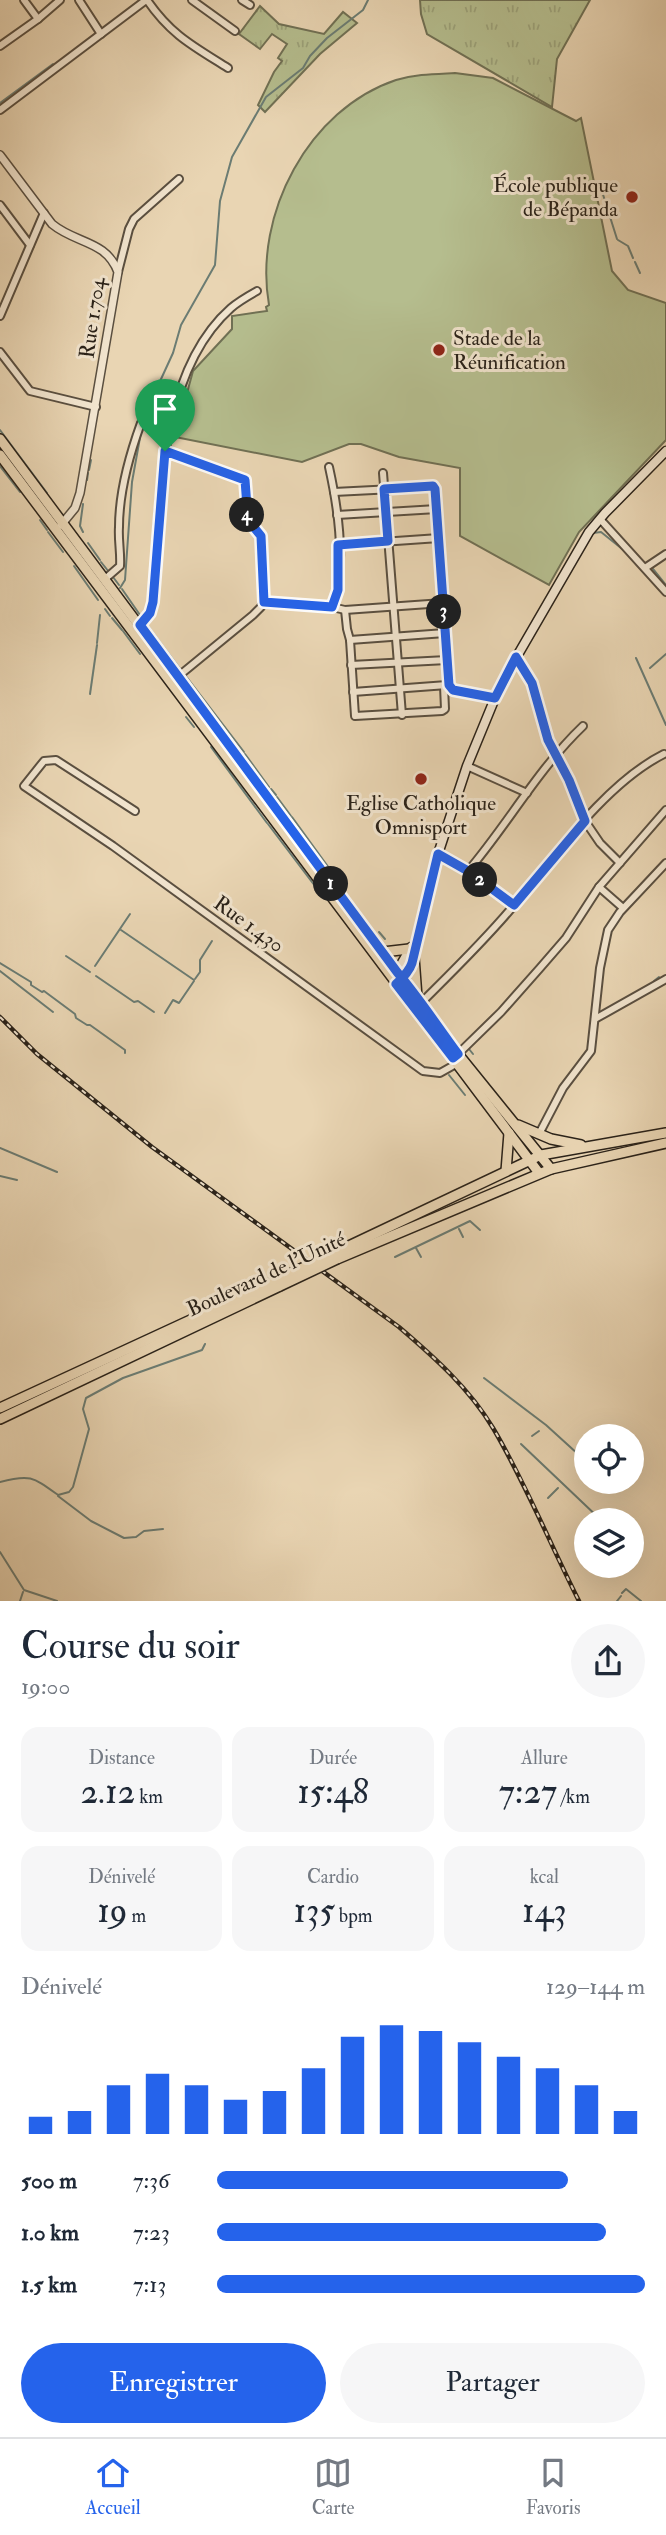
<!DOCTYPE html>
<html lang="fr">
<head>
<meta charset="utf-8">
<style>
  :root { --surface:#fff; --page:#f6f6f7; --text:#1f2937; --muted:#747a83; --line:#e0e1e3; --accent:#2563eb }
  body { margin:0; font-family:"IM FELL Double Pica",serif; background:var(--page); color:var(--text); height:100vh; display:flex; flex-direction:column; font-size:26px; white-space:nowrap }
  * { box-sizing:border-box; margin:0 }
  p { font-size:23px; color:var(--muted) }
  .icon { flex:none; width:38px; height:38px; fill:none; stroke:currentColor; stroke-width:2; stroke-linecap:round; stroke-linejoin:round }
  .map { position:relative; height:1601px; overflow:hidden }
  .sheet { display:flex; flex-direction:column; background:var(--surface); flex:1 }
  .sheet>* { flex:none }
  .buttons { position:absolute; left:574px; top:1424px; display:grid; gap:14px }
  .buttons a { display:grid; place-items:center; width:70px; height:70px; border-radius:50%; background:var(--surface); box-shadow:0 7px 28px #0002; font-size:35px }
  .pin { position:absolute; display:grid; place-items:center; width:60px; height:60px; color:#fff; margin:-72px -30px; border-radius:50% 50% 50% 0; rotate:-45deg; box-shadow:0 0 7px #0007 }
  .pin .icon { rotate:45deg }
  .km { position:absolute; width:35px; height:35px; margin:-18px; border-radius:50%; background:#222; color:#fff; font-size:19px; line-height:35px; text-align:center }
  .round { display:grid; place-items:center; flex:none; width:74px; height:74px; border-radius:37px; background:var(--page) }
  .summary { display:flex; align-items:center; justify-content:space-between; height:119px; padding:0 21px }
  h1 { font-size:38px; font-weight:600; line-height:52px }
  .metrics { display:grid; grid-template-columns:repeat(3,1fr); gap:10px; height:119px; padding:7px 21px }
  .metrics div { display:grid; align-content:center; border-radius:18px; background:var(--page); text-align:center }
  .metrics b { font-size:35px; font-weight:600 }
  .metrics small { font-size:19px; font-weight:400 }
  .metrics p { font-size:19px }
  .chart { height:196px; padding:14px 21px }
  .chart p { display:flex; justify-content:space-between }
  .chart svg { width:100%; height:126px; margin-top:7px; stroke:var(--accent); stroke-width:6 }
  .button { display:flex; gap:14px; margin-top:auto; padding:14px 21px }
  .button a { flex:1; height:80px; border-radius:42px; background:var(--accent); color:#fff; font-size:28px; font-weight:600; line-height:80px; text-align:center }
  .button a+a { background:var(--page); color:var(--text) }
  ul { padding:0 21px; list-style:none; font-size:23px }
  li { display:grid; grid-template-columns:112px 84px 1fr; align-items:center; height:52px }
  li i { height:18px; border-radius:9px; background:var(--accent) }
  .tabs { display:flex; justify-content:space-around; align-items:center; height:98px; border-top:2px solid var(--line); background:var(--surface); font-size:19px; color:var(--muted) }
  .tabs a { display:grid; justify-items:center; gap:4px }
  .tabs .selected { color:var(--accent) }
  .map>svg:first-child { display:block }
  .grass { fill:url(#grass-tufts); stroke:#707054; stroke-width:2 }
  .garden { fill:#b5bd8e; stroke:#707054; stroke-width:2 }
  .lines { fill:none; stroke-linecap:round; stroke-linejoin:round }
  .stream { stroke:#6b7c73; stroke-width:2 }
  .minor-casing { stroke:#5a4f40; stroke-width:10 }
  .tertiary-casing { stroke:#5a4f40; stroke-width:10 }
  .secondary-casing { stroke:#2a2219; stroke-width:11 }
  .primary-casing { stroke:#2a2219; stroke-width:12 }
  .minor { stroke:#f1e4ce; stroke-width:6 }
  .tertiary { stroke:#f1e4ce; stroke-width:7 }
  .secondary { stroke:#f1e4ce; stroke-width:8 }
  .primary { stroke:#e9d5b3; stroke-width:9 }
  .rail-casing { stroke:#2a2219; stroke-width:4.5 }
  .rail { stroke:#f1e4ce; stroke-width:2; stroke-dasharray:5; stroke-linecap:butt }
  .primary-bridge-casing { stroke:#2a2219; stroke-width:12; stroke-linecap:butt }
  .primary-bridge { stroke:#e9d5b3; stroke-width:9 }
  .route-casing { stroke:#fff; stroke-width:14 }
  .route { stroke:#2563eb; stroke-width:9 }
  .poi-dot { fill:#8f2418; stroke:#f1e4ce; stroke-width:2.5 }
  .labels { text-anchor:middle; stroke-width:6; stroke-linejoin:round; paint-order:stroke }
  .poi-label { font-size:21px; fill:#2a2219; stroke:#f1e4ce; text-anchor:end }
  .street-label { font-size:21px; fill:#2a2219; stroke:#f1e4ce }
</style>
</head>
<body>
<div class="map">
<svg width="666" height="1601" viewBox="0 0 666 1601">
  <defs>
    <pattern id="grass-tufts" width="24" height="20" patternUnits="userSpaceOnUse" patternTransform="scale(1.75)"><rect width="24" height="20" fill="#b5bd8e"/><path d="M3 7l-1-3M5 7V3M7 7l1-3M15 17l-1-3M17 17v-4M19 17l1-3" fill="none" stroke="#9ca27a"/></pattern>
  </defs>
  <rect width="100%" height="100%" fill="#e9d5b3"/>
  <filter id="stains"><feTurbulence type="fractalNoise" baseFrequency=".00286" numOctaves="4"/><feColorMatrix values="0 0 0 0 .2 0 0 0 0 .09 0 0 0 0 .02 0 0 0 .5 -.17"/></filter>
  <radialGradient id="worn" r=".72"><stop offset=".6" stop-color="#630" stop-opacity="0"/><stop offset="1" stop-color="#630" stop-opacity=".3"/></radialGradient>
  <g class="grass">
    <polygon points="420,0 590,0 557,59 552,107 427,34 421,14"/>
    <polygon points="260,6 279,24 324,34 343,12 357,23 320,54 265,112 258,105 274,72 282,61 278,58 287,44 272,34 260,49 239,34"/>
  </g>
  <path class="garden" d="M455,73L493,78L576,121L581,118L612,271L628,290L666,303V440L579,532L549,585L460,536V468L399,457L361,444H349L302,462L175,437L193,371L232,329V316L267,311L266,307L269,305C253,214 309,109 396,80C416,74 435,74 455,73Z"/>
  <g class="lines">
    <g class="stream">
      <polyline points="0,103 53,64"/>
      <polyline points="600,185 617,239"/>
      <polyline points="618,240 628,246 633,258"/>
      <polyline points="635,262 640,273"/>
      <polyline points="143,427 156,390 173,353 181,325 215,265 220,201 232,157 266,97 303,68 310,56 327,38 363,10 368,0"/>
      <polyline points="0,430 47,493"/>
      <polyline points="0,466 20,492"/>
      <polyline points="89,470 91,460"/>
      <polyline points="87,480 88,473"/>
      <polyline points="40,520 47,530"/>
      <polyline points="48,532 63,552"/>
      <polyline points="83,532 80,526 83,504"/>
      <polyline points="593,533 601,532 626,552"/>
      <polyline points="88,543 100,560"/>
      <polyline points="101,562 109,572"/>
      <polyline points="74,566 98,600"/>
      <polyline points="653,569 666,585"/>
      <polyline points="113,577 119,585"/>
      <polyline points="120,588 125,580 132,482 141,432"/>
      <polyline points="122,589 140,615"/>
      <polyline points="105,609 110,616"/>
      <polyline points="112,618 122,630"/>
      <polyline points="145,622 181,670"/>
      <polyline points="123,631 140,654"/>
      <polyline points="97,643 100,615"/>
      <polyline points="636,658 666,725"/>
      <polyline points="650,668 666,654"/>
      <polyline points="185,675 244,752"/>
      <polyline points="90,694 97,645"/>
      <polyline points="186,717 194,727"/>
      <polyline points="211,747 267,823"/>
      <polyline points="245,754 269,787"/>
      <polyline points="271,789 276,795"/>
      <polyline points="277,797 291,816"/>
      <polyline points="292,817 329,868"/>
      <polyline points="268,824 318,890"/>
      <polyline points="121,930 194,980"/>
      <polyline points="379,932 385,939"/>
      <polyline points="66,956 90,972"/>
      <polyline points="0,963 31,982 31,985 42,992 44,991 75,1014 76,1018 87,1025 90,1025 125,1050 125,1053"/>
      <polyline points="95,966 130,914"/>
      <polyline points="0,971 53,1012"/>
      <polyline points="96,976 134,1002 138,1001 154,1012"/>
      <polyline points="195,979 200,972 200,960 212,941"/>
      <polyline points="654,981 659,977"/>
      <polyline points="165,1013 173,1000 179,1003 194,981"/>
      <polyline points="469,1049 473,1054"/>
      <polyline points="449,1075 465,1095"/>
      <polyline points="0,1148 57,1172"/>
      <polyline points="0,1176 17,1180"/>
      <polyline points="459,1229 463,1237"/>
      <polyline points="416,1248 421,1257"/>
      <polyline points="395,1257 470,1221 480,1230"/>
      <polyline points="484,1378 546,1425 579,1455"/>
      <polyline points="532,1436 539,1431"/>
      <polyline points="521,1444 602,1521"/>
      <path d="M0,1482C30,1474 33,1477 58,1495L69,1492L73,1487L89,1429L83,1409L86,1398L123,1378L202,1350L205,1344"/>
      <polyline points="58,1496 91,1521 124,1538 136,1537 144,1531 163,1529"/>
      <polyline points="548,1498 558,1488"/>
      <polyline points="0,1552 24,1590 57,1601"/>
      <polyline points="622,1593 626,1589 641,1601"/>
      <polyline points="20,1601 23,1592"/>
      <polyline points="617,1601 621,1596"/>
    </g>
    <defs>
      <g id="minor">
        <polyline points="24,0 38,19"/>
        <polyline points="79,0 101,34"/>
        <path d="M147,0C171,35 193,46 228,68"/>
        <polyline points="192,0 235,31"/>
        <polyline points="242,0 250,5"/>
        <polyline points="0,46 38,19 60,0"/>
        <polyline points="0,110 146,0"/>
        <polyline points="0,205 30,245"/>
        <polyline points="118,272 129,229 134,219 179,179"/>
        <polyline points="0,316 44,213"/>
        <polyline points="0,352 30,391 96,407"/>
        <polyline points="165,451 245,480 249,520 259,531 262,542 265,597 261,607 253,615 175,679"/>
        <path d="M329,467C338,508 347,568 332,607"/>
        <polyline points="383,473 402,715"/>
        <polyline points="337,515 437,509"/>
        <polyline points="600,519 666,592"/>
        <polyline points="338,545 439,538"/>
        <polyline points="645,568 666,554"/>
        <path d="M105,579L120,566C121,553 118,540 119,527C119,491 129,456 141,423"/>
        <polyline points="264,602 332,607 345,610 443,603 435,489 433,487 334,492"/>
        <polyline points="443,603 449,685 453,690 495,698"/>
        <polyline points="345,610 347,629 350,640 355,716 442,711 445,709 444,686"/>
        <path d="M136,628L150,613L153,602C160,511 156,374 231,308C239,301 248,296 257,291"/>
        <polyline points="350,640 445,633"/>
        <polyline points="516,658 532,683 548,740 569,780 585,821 600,843 620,863"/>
        <polyline points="351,665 447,660"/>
        <polyline points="353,692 447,685"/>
        <polyline points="467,766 527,793"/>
        <polyline points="135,811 56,760 44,761 24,786 113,846 423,1071 440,1073 456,1064"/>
        <polyline points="438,854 468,871 514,905"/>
        <path d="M468,871C508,824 538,769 583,726"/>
        <polyline points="599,887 623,908"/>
        <path d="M421,1003C451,973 482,943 510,910C553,859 604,784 664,754"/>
        <polyline points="595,1019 666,979"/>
        <polyline points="457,1055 501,1012 540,968 566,938 599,887 666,810"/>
        <polyline points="539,1134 563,1088 591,1051 600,968 608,930 620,912 666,863"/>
      </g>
      <path id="tertiary" d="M0,155L52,224C76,244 106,240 118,272L80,493L75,508L61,525"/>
      <g id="secondary">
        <polyline points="395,975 411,947"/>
        <polyline points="397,983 412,963 438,854 467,766 495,698 516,658 589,532 605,513 666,451"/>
      </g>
      <g id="primary">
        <polyline points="0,439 458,1054 551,1169"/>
        <polyline points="0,455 539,1173"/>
        <polyline points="383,952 409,949"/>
        <polyline points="414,957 417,997"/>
        <polyline points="518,1125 551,1139 581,1145"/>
        <polyline points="506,1171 509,1133"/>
        <polyline points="334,1253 541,1155 666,1133"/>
        <polyline points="337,1259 551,1169 666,1143"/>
        <polyline points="0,1408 275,1281"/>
        <polyline points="0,1419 280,1286"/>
      </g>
    </defs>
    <use href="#minor" class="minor-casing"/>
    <use href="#tertiary" class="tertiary-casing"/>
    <use href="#secondary" class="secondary-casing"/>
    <use href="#primary" class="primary-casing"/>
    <use href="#minor" class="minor"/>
    <use href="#tertiary" class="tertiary"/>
    <use href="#secondary" class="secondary"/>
    <use href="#primary" class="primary"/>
    <defs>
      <path id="rail" d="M0,1017L37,1054L152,1147L399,1327C434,1357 469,1388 493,1428C525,1482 550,1544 579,1601"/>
    </defs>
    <use href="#rail" class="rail-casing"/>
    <use href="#rail" class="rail"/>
    <defs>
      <g id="primary-bridge">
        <polyline points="275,1281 334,1253"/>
        <polyline points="280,1286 337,1259"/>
      </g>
    </defs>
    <use href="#primary-bridge" class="primary-bridge-casing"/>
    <use href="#primary-bridge" class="primary-bridge"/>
  </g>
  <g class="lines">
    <defs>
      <path id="route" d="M165,451L153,602L150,613L140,625L397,972C419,998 438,1027 458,1054L453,1058L396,984C403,977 409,972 412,963L438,854L468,871L514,905L585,821L569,780L548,740L532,683L516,657L495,698L453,690L449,685L435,489L433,486L384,489L388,541L338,545V590L332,607L264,602L261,536L248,520L245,480L165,451"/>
    </defs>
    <use href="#route" class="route-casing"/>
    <use href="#route" class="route"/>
  </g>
  <g class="poi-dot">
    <circle cx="632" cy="197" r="7"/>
    <circle cx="439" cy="350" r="7"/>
    <circle cx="421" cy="779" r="7"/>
  </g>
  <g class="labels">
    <g class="poi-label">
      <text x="618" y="192">École publique<tspan x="618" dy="24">de Bépanda</tspan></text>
      <text x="453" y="345" text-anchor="start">Stade de la<tspan x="453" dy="24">Réunification</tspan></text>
      <text x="421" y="810" text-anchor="middle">Eglise Catholique<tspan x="421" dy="24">Omnisport</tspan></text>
    </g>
    <g class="street-label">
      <text transform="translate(92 318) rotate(-82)" y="7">Rue 1.704</text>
      <text transform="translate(249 924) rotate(36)" y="7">Rue 1.430</text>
      <text transform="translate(266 1274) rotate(-25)" y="7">Boulevard de l'Unité</text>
    </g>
  </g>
  <rect width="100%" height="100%" filter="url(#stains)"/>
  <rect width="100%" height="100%" fill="url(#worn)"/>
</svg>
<div class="buttons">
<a><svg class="icon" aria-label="locate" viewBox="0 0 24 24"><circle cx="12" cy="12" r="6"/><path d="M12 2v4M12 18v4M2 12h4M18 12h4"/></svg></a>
<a><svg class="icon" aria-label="layers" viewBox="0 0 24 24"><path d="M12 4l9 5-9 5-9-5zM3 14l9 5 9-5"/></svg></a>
</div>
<div class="pin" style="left:165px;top:451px;background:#1e9e55"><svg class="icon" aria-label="arrive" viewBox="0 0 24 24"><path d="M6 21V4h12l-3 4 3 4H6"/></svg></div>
<b class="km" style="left:331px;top:884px">1</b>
<b class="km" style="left:480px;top:880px">2</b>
<b class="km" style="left:444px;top:612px">3</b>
<b class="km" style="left:247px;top:515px">4</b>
</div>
<section class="sheet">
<div class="summary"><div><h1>Course du soir</h1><p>19:00</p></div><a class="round"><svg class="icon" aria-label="share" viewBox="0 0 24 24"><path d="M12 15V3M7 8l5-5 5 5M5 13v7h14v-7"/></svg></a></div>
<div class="metrics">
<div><p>Distance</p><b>2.12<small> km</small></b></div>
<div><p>Durée</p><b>15:48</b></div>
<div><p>Allure</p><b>7:27<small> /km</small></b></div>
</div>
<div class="metrics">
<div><p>Dénivelé</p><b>19<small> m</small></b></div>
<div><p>Cardio</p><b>135<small> bpm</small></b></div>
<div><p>kcal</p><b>143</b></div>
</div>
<div class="chart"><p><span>Dénivelé</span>129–144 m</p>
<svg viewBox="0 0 160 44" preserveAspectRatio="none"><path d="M5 44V38M15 44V36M25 44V27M35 44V23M45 44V27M55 44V32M65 44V29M75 44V21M85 44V10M95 44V6M105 44V8M115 44V12M125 44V17M135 44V21M145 44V27M155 44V36"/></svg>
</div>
<ul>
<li><b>500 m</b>7:36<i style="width:82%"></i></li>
<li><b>1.0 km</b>7:23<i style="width:91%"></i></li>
<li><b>1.5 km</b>7:13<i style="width:100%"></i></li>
</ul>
<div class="button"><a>Enregistrer</a><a>Partager</a></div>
</section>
<nav class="tabs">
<a class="selected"><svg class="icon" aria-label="home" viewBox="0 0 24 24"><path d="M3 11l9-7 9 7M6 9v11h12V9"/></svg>Accueil</a>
<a><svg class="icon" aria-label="map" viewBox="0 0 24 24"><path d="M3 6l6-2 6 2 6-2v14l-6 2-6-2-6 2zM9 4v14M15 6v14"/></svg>Carte</a>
<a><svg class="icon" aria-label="saved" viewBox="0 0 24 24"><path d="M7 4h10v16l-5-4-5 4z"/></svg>Favoris</a>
</nav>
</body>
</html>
